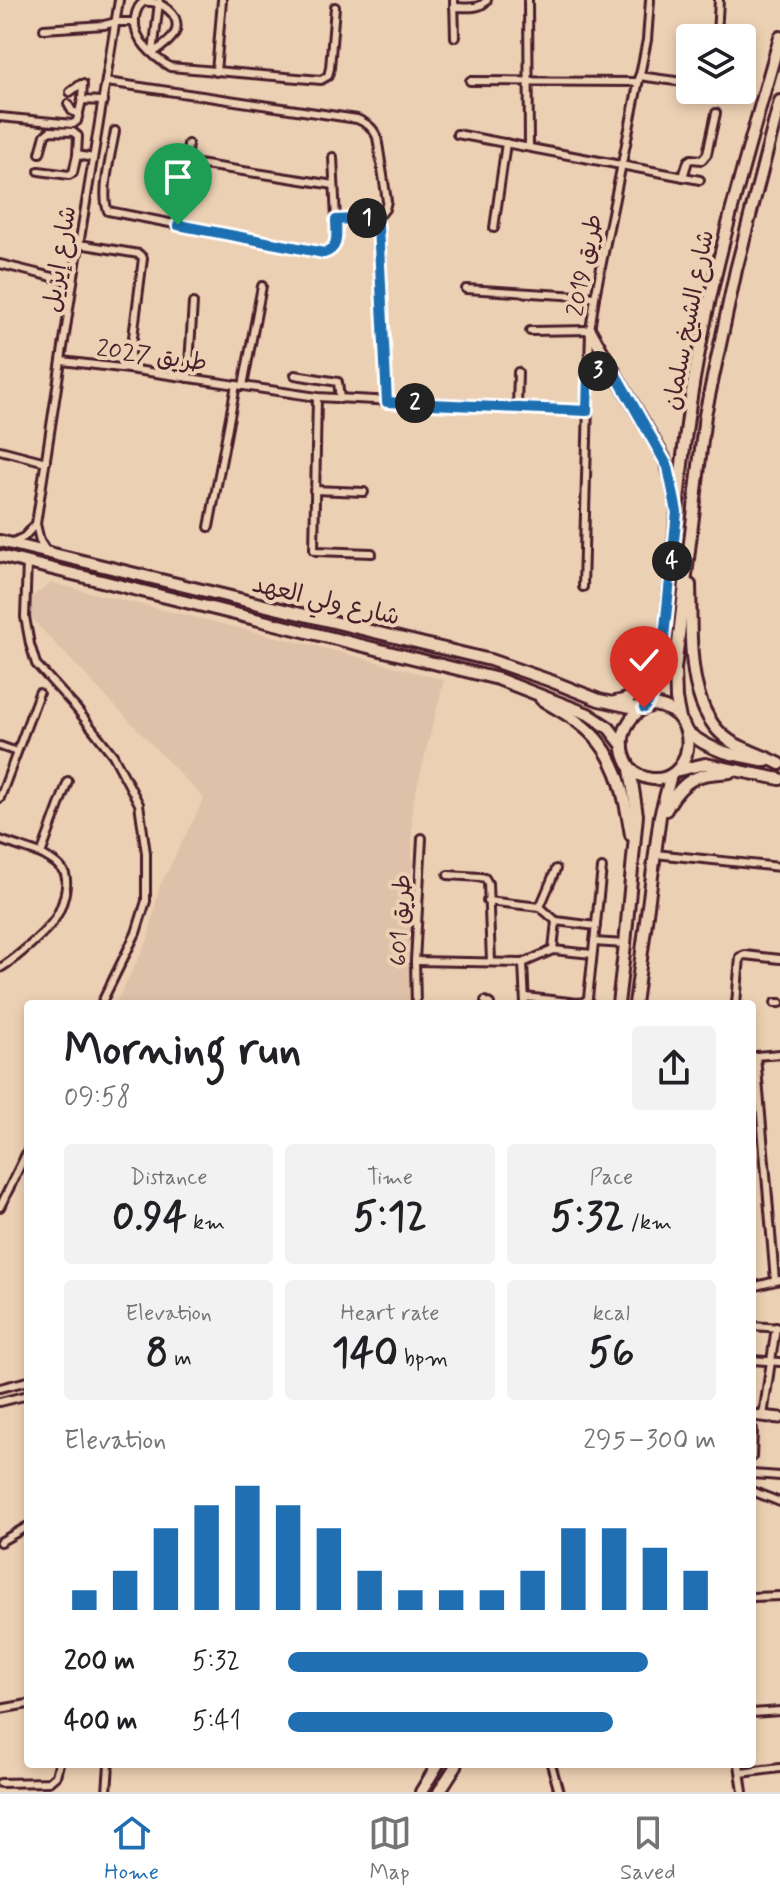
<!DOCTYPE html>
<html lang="en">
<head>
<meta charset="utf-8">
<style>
  :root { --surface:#fff; --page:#f2f2f2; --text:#202124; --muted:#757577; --line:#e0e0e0; --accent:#1f6fb2 }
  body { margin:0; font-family:Mynerve,"Playpen Sans Arabic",sans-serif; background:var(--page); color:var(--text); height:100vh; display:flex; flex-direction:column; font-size:30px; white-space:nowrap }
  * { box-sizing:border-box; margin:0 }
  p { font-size:26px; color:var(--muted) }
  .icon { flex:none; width:44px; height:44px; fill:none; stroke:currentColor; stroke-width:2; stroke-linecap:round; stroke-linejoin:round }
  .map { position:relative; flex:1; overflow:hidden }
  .drawer { position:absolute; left:24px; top:1000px; width:732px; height:768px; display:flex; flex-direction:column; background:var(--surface); border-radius:8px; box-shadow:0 4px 12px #0003 }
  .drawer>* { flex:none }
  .tools { position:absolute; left:676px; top:24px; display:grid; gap:16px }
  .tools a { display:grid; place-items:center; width:80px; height:80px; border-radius:8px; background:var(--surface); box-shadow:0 4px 12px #0003; font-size:40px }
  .pin { position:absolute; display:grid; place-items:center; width:68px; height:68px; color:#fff; margin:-82px -34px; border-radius:50% 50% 50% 0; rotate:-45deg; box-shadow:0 0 8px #0007 }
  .pin .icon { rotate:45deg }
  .km { position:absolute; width:40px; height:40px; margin:-20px; border-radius:50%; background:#222; color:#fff; font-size:22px; line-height:40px; text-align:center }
  .round { display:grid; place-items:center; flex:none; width:84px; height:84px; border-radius:8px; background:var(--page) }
  .overview { display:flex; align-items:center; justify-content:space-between; height:136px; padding:0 40px }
  h1 { font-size:44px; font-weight:700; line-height:60px }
  .figures { display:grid; grid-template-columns:repeat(3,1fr); gap:12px; height:136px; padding:8px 40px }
  .figures div { display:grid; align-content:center; border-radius:8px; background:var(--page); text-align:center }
  .figures b { font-size:40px; font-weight:700 }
  .figures small { font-size:22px; font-weight:400 }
  .figures p { font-size:22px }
  .chart { height:224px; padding:16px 40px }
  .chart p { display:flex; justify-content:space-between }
  .chart svg { width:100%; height:144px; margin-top:8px; stroke:var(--accent); stroke-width:6 }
  ul { padding:0 40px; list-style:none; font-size:26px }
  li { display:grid; grid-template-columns:128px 96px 1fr; align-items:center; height:60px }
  li i { height:20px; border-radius:10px; background:var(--accent) }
  .dock { display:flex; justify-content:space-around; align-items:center; height:112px; border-top:2px solid var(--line); background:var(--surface); font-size:22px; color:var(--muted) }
  .dock a { display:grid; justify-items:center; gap:4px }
  .dock .active { color:var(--accent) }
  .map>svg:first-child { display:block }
  .built { fill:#dec1a8 }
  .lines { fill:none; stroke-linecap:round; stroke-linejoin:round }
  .street-casing { stroke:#4a1f2b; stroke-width:12 }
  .secondary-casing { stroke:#4a1f2b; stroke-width:15 }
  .primary-casing { stroke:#4a1f2b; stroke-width:16 }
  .street { stroke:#ecd0b3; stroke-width:6 }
  .secondary { stroke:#ecd0b3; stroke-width:9 }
  .primary { stroke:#ecd0b3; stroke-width:10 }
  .route-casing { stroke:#fff; stroke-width:16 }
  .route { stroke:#1f6fb2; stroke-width:10 }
  .labels { text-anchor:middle; stroke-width:8; stroke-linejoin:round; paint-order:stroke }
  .street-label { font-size:24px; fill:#4a1f2b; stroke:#ecd0b3 }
</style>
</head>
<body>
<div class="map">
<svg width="780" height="1792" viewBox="0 0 780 1792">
  <rect width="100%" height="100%" fill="#ecd0b3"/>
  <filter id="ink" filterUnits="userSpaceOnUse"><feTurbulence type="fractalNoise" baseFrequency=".0125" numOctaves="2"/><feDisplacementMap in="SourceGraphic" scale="16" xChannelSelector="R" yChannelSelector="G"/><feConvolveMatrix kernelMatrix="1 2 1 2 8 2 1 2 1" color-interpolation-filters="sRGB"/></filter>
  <g filter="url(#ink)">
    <polygon class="built" points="51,583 344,653 444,680 412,807 412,1004 115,1004 148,940 159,888 204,799 30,617 29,599"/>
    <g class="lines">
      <defs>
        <g id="street">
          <polyline points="454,0 455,37"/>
          <polyline points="528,0 529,147"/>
          <path d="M454,7C465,7 480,10 487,0"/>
          <polyline points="44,29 104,25 116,22 135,22"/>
          <polyline points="717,35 719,0"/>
          <path d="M153,53C161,47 173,40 176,30C180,14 161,0 144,2C138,5 136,11 135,18C132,39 154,57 170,67L321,80L328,76L330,68L335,7"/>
          <polyline points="153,53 159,2"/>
          <polyline points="216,72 222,0"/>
          <polyline points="639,76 690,83"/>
          <polyline points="470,81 638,82"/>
          <path d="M107,82L357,119C366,123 373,127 377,137L387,201L385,209L376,220"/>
          <polyline points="70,92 81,84 83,84 82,100 103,101"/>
          <polyline points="68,104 72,111 79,114"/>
          <polyline points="0,117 73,124 77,121 82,100"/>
          <path d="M115,131C112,151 100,193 108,211L324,253L331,250L337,241L333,157"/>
          <polyline points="457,134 700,180"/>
          <polyline points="40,153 45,135 50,131 73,132 78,136 77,155 93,158"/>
          <polyline points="185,162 334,185"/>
          <polyline points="39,171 69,175 73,173 77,155"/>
          <polyline points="683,177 688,161 691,159 702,160 707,154 716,113"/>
          <polyline points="336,220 370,218 378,223 387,402"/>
          <polyline points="178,225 188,144"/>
          <polyline points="494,228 506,143"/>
          <polyline points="79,244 139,254 143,258 129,369"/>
          <polyline points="0,264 73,282"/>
          <polyline points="466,289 595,297"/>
          <polyline points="530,331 590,330"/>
          <polyline points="62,361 129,369 317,397 587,411"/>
          <polyline points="295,375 338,382 340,399"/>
          <polyline points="188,378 193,303"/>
          <polyline points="243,386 262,286"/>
          <polyline points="317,397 314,550 316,551 372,553"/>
          <polyline points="517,408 518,372"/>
          <polyline points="0,450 46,462"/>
          <polyline points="314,490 364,492"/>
          <polyline points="209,527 236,385"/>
          <polyline points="11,543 24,537 36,524"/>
          <polyline points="47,552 40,541 36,524 73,282 119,0"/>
          <polyline points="27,563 25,617 30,644 36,664 76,708 113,755 139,804 146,853 146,901 136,933 101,1004"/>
          <polyline points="583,587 590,330 595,297 647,40 650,0"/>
          <polyline points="0,746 17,752"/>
          <polyline points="0,798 39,693"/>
          <polyline points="0,840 41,854"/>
          <polyline points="655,854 780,867"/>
          <polyline points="448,875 480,877 485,878 488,883 491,962"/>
          <polyline points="487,901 540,907 556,921 553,950"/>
          <polyline points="540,907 556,869"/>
          <polyline points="556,921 596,926"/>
          <polyline points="594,942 625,944"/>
          <polyline points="415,961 523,963 553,950 592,954"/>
          <polyline points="523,963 525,1004"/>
          <path d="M0,968C13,961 49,930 56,917C62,907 69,886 65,874C61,865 50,859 41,854L68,781"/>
          <polyline points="525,997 578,1003 584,1002 588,998 602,868"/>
          <polyline points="485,1001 490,1004"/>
          <polyline points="775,1003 780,1003"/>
          <polyline points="416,1004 415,961 422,838"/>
          <polyline points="736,1004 740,957 745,955 780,959"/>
          <polyline points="756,1056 775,1281"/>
          <polyline points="756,1056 780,1054"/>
          <polyline points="0,1207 28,1150"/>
          <polyline points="752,1287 780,1280"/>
          <polyline points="752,1326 780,1328"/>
          <polyline points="752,1360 780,1362"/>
          <polyline points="0,1388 28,1381"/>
          <polyline points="0,1402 28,1395"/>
          <polyline points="763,1416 776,1327"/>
          <polyline points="752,1457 753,1429"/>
          <polyline points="752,1474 780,1476"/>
          <polyline points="752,1491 780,1502"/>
          <polyline points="0,1542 28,1526"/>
          <polyline points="752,1597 780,1596"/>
          <polyline points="0,1709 28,1704"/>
          <polyline points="752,1713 780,1711"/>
          <polyline points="551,1764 559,1792"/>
          <polyline points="739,1764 743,1792"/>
          <polyline points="741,1773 780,1768"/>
          <polyline points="0,1783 49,1782 56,1776 59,1764"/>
          <polyline points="107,1792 109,1764"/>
        </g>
        <polyline id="secondary" points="752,1415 780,1418"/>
        <g id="primary">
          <polyline points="590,330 664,458 671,477 675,499"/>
          <path d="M588,374C598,369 607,370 616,375"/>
          <polyline points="0,541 490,660 551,681 599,700 640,709"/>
          <polyline points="0,556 498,679 588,714 609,728 623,746"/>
          <path d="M690,585C692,633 684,710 730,741C742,749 765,756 780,764"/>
          <path d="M541,699C553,707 567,714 579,723C617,751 624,791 631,835"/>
          <path d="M615,702C636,698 651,687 657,665"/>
          <path d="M653,705C707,712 692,789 647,778C639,776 632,772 628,764C615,740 627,712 653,705Z"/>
          <path d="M644,708L652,696L660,676C673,577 677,477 694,379C714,263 748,150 780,37"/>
          <polyline points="680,719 676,699 675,669 705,415 736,270 780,101"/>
          <path d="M687,732C716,754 732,754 766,761"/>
          <polyline points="679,770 705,764 780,779"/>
          <path d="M666,810C675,792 688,776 710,774C717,773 723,773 730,772"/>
          <polyline points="618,1004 625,944 637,815 630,769"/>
          <polyline points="635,1004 660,816 671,775"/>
          <polyline points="421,1792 438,1764"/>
          <polyline points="439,1792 457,1764"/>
        </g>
      </defs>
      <use href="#street" class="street-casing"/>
      <use href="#secondary" class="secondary-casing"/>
      <use href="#primary" class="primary-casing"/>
      <use href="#street" class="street"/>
      <use href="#secondary" class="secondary"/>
      <use href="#primary" class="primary"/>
    </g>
  </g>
  <g class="lines" filter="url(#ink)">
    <defs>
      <path id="route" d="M178,225L324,253C340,248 336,234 336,220L370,218L376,220L378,226L387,402L587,411L588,374L599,370L616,375L668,467L677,512L660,676L656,689L644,708"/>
    </defs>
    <use href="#route" class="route-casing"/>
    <use href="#route" class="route"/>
  </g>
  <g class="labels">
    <g class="street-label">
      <text transform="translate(59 259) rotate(-81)" y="8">شارع إيزيل</text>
      <text transform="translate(584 265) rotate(-79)" y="8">طريق 2019</text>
      <text transform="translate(688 320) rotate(-79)" y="8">شارع الشيخ سلمان</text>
      <text transform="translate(152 355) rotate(8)" y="8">طريق 2027</text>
      <text transform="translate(326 600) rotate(13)" y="8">شارع ولي العهد</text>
      <text transform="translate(400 920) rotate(-87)" y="8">طريق 601</text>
    </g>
  </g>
</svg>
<div class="tools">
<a><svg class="icon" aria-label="layers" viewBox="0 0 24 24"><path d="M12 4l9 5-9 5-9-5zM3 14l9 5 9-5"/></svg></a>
</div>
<div class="pin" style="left:178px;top:225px;background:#1e9e55"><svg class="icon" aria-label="arrive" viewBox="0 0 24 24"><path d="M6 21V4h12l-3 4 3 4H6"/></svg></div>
<div class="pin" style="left:644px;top:708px;background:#d93025"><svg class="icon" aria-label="check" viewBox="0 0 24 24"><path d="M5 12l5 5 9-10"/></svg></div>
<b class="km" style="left:367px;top:218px">1</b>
<b class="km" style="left:415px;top:403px">2</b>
<b class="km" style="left:598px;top:371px">3</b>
<b class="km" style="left:672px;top:561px">4</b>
<section class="drawer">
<div class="overview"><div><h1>Morning run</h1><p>09:58</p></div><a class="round"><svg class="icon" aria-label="share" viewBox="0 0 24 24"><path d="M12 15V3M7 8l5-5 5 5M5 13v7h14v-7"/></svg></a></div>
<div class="figures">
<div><p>Distance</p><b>0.94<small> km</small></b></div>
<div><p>Time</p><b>5:12</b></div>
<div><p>Pace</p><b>5:32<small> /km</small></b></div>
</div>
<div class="figures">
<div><p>Elevation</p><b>8<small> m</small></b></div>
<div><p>Heart rate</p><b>140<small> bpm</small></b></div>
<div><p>kcal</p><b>56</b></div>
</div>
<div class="chart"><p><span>Elevation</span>295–300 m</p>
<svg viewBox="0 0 160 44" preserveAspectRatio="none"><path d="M5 44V38M15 44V32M25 44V19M35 44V12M45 44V6M55 44V12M65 44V19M75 44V32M85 44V38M95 44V38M105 44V38M115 44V32M125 44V19M135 44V19M145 44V25M155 44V32"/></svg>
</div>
<ul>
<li><b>200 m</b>5:32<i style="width:84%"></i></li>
<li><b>400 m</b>5:41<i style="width:76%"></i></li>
</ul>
</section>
</div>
<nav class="dock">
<a class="active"><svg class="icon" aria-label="home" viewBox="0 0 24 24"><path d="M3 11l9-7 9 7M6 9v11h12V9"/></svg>Home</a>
<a><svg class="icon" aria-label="map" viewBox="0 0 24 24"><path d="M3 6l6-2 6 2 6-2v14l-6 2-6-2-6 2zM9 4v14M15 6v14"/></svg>Map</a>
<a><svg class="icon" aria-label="saved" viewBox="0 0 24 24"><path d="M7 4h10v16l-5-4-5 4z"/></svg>Saved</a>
</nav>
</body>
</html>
